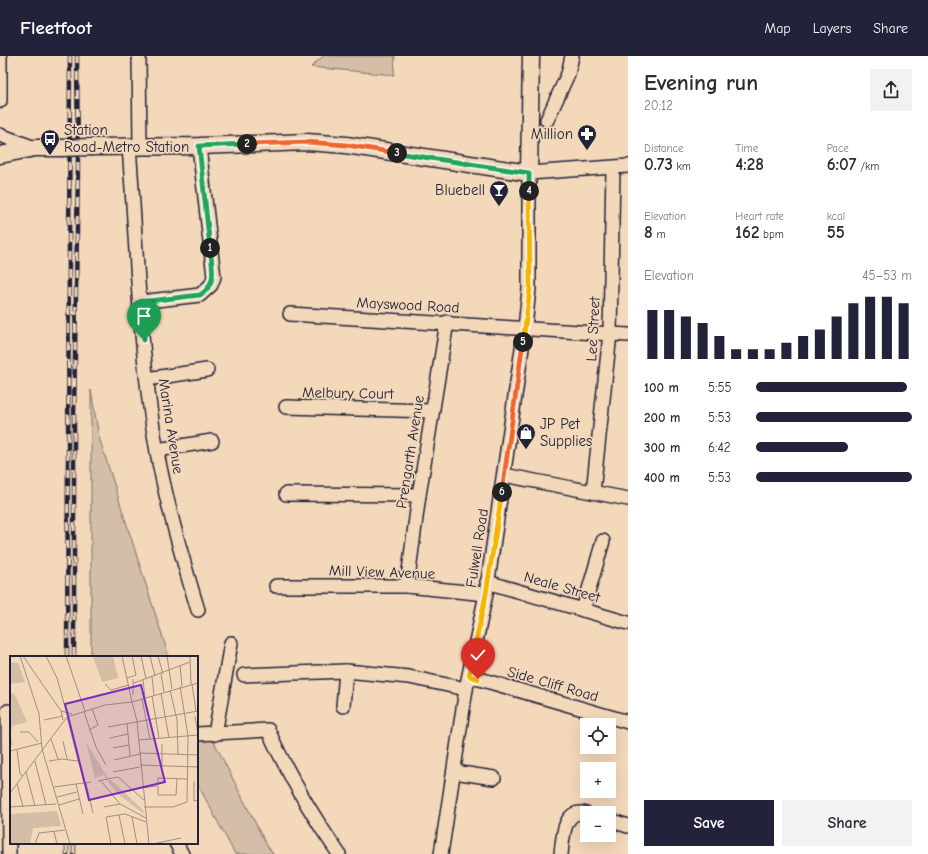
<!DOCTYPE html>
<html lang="en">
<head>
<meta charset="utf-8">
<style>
  :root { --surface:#fff; --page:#f2f2f3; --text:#2b2b33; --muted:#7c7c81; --accent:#22223b }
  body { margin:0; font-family:"Comic Neue",sans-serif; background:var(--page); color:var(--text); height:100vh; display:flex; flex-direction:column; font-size:15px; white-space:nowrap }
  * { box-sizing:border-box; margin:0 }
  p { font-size:13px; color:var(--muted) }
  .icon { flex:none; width:22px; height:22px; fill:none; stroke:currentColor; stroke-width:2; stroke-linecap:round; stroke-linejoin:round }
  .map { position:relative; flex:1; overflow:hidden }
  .sheet { display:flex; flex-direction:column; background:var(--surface); width:300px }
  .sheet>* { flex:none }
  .fabs { position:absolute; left:580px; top:662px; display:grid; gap:8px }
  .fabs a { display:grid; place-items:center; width:36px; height:36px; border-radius:0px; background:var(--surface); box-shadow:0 4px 16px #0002; font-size:20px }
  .pin { position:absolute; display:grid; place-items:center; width:34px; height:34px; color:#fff; margin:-41px -17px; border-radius:50% 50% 50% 0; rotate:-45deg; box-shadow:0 0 4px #0007 }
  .pin .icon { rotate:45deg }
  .km { position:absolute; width:20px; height:20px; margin:-10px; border-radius:50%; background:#222; color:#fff; font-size:11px; line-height:20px; text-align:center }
  .round { display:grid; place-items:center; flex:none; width:42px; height:42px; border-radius:0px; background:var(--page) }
  .summary { display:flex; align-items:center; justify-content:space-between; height:68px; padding:0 16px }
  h1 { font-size:22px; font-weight:600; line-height:30px }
  .metrics { display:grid; grid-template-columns:repeat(3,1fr); gap:6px; height:68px; padding:4px 16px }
  .metrics div { display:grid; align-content:center }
  .metrics b { font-size:17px; font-weight:600 }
  .metrics small { font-size:11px; font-weight:400 }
  .metrics p { font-size:11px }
  .chart { height:112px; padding:8px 16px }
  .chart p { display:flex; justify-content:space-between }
  .chart svg { width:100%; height:72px; margin-top:4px; stroke:var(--accent); stroke-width:6 }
  .cta { display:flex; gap:8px; margin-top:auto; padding:8px 16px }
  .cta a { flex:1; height:46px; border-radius:0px; background:var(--accent); color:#fff; font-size:16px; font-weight:600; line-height:46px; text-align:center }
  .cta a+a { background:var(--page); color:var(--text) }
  ul { padding:0 16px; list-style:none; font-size:13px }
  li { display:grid; grid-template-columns:64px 48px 1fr; align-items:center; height:30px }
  li i { height:10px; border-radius:5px; background:var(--accent) }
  header { display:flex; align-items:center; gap:24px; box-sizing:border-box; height:56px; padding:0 20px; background:var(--accent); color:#fff }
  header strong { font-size:19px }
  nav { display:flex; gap:22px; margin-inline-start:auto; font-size:14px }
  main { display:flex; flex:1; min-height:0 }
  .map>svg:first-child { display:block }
  .green { fill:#d5bea7; stroke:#7c7071 }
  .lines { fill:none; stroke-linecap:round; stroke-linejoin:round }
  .minor-casing { stroke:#22223b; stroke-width:16 }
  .major-casing { stroke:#22223b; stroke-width:19 }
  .minor { stroke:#f3d8ba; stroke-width:13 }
  .major { stroke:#f3d8ba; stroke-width:16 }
  .rail-casing { stroke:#22223b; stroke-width:4.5 }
  .rail { stroke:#f3d8ba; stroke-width:3; stroke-dasharray:9; stroke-linecap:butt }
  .major-bridge-casing { stroke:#22223b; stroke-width:19; stroke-linecap:butt }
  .major-bridge { stroke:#f3d8ba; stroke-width:16 }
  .split-1-casing { stroke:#fff; stroke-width:8 }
  .split-2-casing { stroke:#fff; stroke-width:8 }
  .split-3-casing { stroke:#fff; stroke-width:8 }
  .split-4-casing { stroke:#fff; stroke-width:8 }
  .split-5-casing { stroke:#fff; stroke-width:8 }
  .split-6-casing { stroke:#fff; stroke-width:8 }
  .split-7-casing { stroke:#fff; stroke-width:8 }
  .split-8-casing { stroke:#fff; stroke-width:8 }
  .split-1 { stroke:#22a559; stroke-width:5 }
  .split-2 { stroke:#22a559; stroke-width:5 }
  .split-3 { stroke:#f0652b; stroke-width:5 }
  .split-4 { stroke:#22a559; stroke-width:5 }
  .split-5 { stroke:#f5b400; stroke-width:5 }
  .split-6 { stroke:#f0652b; stroke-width:5 }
  .split-7 { stroke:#f5b400; stroke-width:5 }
  .split-8 { stroke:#f5b400; stroke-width:5 }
  .labels { text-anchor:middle; stroke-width:3.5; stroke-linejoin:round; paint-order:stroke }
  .poi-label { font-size:15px; fill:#22223b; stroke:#f3d8ba; text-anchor:start }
  .street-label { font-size:15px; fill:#22223b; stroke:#f3d8ba }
  .inset-road { fill:none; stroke:#9f8f87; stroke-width:1 }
  .view { fill:#7b2cbf; fill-opacity:0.15; stroke:#7b2cbf; stroke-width:2 }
  .inset-edge { fill:none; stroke:#22223b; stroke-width:2 }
</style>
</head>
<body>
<header>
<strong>Fleetfoot</strong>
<nav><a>Map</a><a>Layers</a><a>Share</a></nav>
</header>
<main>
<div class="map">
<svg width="628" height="798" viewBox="0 0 628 798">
  <rect width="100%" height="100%" fill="#f3d8ba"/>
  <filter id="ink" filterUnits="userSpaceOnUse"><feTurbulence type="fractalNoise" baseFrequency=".025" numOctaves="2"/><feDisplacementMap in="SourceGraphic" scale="8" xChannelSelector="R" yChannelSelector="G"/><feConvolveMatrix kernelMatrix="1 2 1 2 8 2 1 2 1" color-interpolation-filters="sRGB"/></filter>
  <g filter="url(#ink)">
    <g class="green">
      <polygon points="323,0 395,0 394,19 311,11"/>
      <polygon points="91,334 99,381 169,601 91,601"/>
      <polygon points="212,682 266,788 273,798 235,798 197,727 197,683"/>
    </g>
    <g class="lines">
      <defs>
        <g id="minor">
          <polyline points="139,0 140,90"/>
          <polyline points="0,45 0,0"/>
          <polyline points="547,64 568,18 572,0"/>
          <polyline points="0,79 35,92"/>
          <path d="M129,91C137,192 139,296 157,396C167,450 182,502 198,554"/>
          <polyline points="140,246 200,239 211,229 214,221 199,90"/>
          <polyline points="290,258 628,279"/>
          <polyline points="147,323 207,314"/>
          <polyline points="286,351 432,355"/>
          <polyline points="157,394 212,385"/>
          <polyline points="504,419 628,443"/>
          <polyline points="593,436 610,278 613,112"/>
          <polyline points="286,438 419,439"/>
          <polyline points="487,526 628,567"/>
          <polyline points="276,530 407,530 486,538"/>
          <polyline points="407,530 419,439 447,266"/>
          <polyline points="583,554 603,485"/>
          <polyline points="244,619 346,615 409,621 466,633"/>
          <polyline points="469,620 628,666"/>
          <polyline points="343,650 346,615"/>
          <polyline points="8,655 9,798"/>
          <path d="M197,678L268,674C288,718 311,758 339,798"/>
          <polyline points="215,678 231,587"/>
          <polyline points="454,716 494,722"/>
          <polyline points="609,764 628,770"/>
          <polyline points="176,787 182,798"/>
          <polyline points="441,798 466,633 486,538 525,272 529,233 529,117 628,110"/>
          <path d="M561,798C563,782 563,751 587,758"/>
        </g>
        <g id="major">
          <polyline points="92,91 199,90 307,86 346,89 529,117 531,0"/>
          <polyline points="0,99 35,92 61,92"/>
        </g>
      </defs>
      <use href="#minor" class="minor-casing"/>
      <use href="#major" class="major-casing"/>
      <use href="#minor" class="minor"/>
      <use href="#major" class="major"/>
      <defs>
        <g id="rail">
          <polyline points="67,601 70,0"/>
          <polyline points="74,601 74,360 78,111 77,0"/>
          <polyline points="67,798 67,787"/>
          <polyline points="74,798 74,787"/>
        </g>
      </defs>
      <use href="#rail" class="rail-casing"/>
      <use href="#rail" class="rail"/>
      <defs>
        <polyline id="major-bridge" points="61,92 92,91"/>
      </defs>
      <use href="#major-bridge" class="major-bridge-casing"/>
      <use href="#major-bridge" class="major-bridge"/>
    </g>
  </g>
  <g class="lines" filter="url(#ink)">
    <defs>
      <path id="split-1" d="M144,284L140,246L200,239C218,228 212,211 210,192"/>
      <polyline id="split-2" points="210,192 199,90 247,88"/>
      <polyline id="split-3" points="247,88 307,86 346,89 397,97"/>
      <polyline id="split-4" points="397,97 529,117 529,135"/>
      <polyline id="split-5" points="523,286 530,233 529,135"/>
      <polyline id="split-6" points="502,436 523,286"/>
      <polyline id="split-7" points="476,585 486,538 502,436"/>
      <polyline id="split-8" points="476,585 469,620 478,623"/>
    </defs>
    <use href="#split-1" class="split-1-casing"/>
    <use href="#split-2" class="split-2-casing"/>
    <use href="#split-3" class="split-3-casing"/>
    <use href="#split-4" class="split-4-casing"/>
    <use href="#split-5" class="split-5-casing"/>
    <use href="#split-6" class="split-6-casing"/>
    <use href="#split-7" class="split-7-casing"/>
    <use href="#split-8" class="split-8-casing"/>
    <use href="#split-1" class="split-1"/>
    <use href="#split-2" class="split-2"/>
    <use href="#split-3" class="split-3"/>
    <use href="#split-4" class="split-4"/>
    <use href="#split-5" class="split-5"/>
    <use href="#split-6" class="split-6"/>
    <use href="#split-7" class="split-7"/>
    <use href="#split-8" class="split-8"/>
  </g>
  <defs>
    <symbol id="pharmacy-pin" viewBox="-11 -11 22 30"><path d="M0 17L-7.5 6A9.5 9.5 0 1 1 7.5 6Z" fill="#22223b" stroke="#f3d8ba"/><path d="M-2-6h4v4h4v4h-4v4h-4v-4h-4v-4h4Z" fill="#fff"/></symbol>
    <symbol id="bus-pin" viewBox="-11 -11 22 30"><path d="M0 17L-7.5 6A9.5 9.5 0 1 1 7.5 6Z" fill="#22223b" stroke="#f3d8ba"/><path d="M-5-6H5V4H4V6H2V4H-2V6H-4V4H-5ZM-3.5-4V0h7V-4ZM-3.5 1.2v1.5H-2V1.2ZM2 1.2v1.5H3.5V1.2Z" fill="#fff"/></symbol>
    <symbol id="bar-pin" viewBox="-11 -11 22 30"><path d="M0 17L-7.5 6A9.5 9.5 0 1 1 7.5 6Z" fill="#22223b" stroke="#f3d8ba"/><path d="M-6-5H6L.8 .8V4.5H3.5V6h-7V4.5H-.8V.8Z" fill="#fff"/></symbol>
    <symbol id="shop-pin" viewBox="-11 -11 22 30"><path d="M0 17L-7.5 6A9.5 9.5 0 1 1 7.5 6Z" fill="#22223b" stroke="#f3d8ba"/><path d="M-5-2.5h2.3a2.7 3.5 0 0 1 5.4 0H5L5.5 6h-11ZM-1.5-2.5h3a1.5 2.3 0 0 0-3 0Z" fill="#fff"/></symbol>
  </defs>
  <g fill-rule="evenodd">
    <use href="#pharmacy-pin" x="576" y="67" width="22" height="30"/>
    <use href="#bus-pin" x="39" y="72" width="22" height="30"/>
    <use href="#bar-pin" x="488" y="123" width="22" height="30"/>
    <use href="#shop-pin" x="515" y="366" width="22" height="30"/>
  </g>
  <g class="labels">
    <g class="poi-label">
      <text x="64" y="79">Station<tspan x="64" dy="17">Road-Metro Station</tspan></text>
      <text x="573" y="83" text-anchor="end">Million</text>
      <text x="485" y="139" text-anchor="end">Bluebell</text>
      <text x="540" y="373">JP Pet<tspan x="540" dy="17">Supplies</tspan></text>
    </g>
    <g class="street-label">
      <text transform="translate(408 249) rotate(3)" y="5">Mayswood Road</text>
      <text transform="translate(593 273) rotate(-87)" y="5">Lee Street</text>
      <text transform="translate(348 337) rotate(1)" y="5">Melbury Court</text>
      <text transform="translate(171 370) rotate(81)" y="5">Marina Avenue</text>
      <text transform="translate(410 396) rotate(-81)" y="5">Prengarth Avenue</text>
      <text transform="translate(477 492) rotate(-81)" y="5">Fulwell Road</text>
      <text transform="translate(382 516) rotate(2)" y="5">Mill View Avenue</text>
      <text transform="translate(562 531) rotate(16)" y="5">Neale Street</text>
      <text transform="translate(553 628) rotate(16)" y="5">Side Cliff Road</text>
    </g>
  </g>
  <g transform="translate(10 600)">
    <rect width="188" height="188" fill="#f3d8ba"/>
    <path d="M103,0L108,22L92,26L83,1ZM0,6L8,7L15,26L0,28ZM0,36L5,39L17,66L2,70L1,79L3,89H0ZM76,86L98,122L96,124L94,119L85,122ZM101,124L133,154L134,158L108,138L97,125ZM47,155L51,170L23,172L20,188H0V158Z" fill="#d5bea7"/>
    <path class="inset-road" d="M10,0L29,58L32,93L60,188M13,0L51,55M36,0L47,22L57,58M56,0L75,55M131,0L136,23M140,0L145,20M148,0L153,18M157,0L162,33M180,0L181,28M170,9L172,30M151,18L154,36M142,21L144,39M117,22L126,19L122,0M123,23V39M133,24L135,42M124,27L180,6M95,28L101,34L119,29M182,28L186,55M160,34L167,64L168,98M151,37L159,82M142,40L149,82M132,43L140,83M74,56L86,91L96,109M185,60L188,78M57,61L74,127M34,64L53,60M53,64L51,55L62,58M117,67L120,100M98,71L188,55M79,74L88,69L82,53M10,76H19L28,86M100,82L118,78M41,83L48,103M129,84L188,79M53,85L57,103M103,92L119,89M7,94L10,118L13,120M0,95L32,87M130,97L188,99V96M104,104L130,98M25,105L36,149M39,105L52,103L68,105M130,109L188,111M152,110V88M16,116L25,150M103,116L130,111M167,123L166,139H148V122L178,123M88,125L108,121L134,144M91,125L110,148L136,162M184,125V145L188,144M76,127L83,157M7,128L13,151M66,128L73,158M44,131L81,126M132,132L147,130M0,137L57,61L95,49L122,46L112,0M47,141L67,136M49,149L69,143M0,151L46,148M94,151L110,148M134,151H163L177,146L178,80L170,30M109,159L115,188M122,161L127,188M44,176L47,188M25,188L29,177L55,174M101,188L96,161L115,158L136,166M139,188L127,65L122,46L188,27M143,188L171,182"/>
    <path class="view" d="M131,29L155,126L79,144L55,48Z"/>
    <rect width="188" height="188" class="inset-edge"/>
  </g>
</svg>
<div class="fabs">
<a><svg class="icon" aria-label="locate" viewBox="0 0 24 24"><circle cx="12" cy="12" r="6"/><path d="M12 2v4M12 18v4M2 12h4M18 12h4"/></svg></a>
<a>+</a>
<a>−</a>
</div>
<div class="pin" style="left:144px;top:284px;background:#1e9e55"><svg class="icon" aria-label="arrive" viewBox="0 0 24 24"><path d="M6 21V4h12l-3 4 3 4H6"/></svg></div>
<div class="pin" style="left:478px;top:623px;background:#d93025"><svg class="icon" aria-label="check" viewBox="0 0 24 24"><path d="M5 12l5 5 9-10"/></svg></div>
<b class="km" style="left:210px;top:192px">1</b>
<b class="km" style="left:247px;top:88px">2</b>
<b class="km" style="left:397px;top:97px">3</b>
<b class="km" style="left:529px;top:135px">4</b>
<b class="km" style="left:523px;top:286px">5</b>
<b class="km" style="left:502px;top:436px">6</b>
</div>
<section class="sheet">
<div class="summary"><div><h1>Evening run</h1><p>20:12</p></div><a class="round"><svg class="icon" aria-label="share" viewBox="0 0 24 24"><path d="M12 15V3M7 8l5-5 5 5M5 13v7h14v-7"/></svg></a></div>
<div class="metrics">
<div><p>Distance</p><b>0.73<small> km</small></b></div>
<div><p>Time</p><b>4:28</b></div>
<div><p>Pace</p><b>6:07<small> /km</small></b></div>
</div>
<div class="metrics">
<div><p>Elevation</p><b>8<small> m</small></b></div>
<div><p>Heart rate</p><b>162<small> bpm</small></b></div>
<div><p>kcal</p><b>55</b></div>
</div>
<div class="chart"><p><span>Elevation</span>45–53 m</p>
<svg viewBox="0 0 160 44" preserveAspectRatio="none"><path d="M5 44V14M15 44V14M25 44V18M35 44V22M45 44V30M55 44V38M65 44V38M75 44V38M85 44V34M95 44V30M105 44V26M115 44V18M125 44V10M135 44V6M145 44V6M155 44V10"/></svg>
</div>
<ul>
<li><b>100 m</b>5:55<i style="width:97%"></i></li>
<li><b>200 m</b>5:53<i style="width:100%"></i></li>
<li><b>300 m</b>6:42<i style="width:59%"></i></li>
<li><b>400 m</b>5:53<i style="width:100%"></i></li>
</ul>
<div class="cta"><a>Save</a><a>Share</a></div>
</section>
</main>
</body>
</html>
